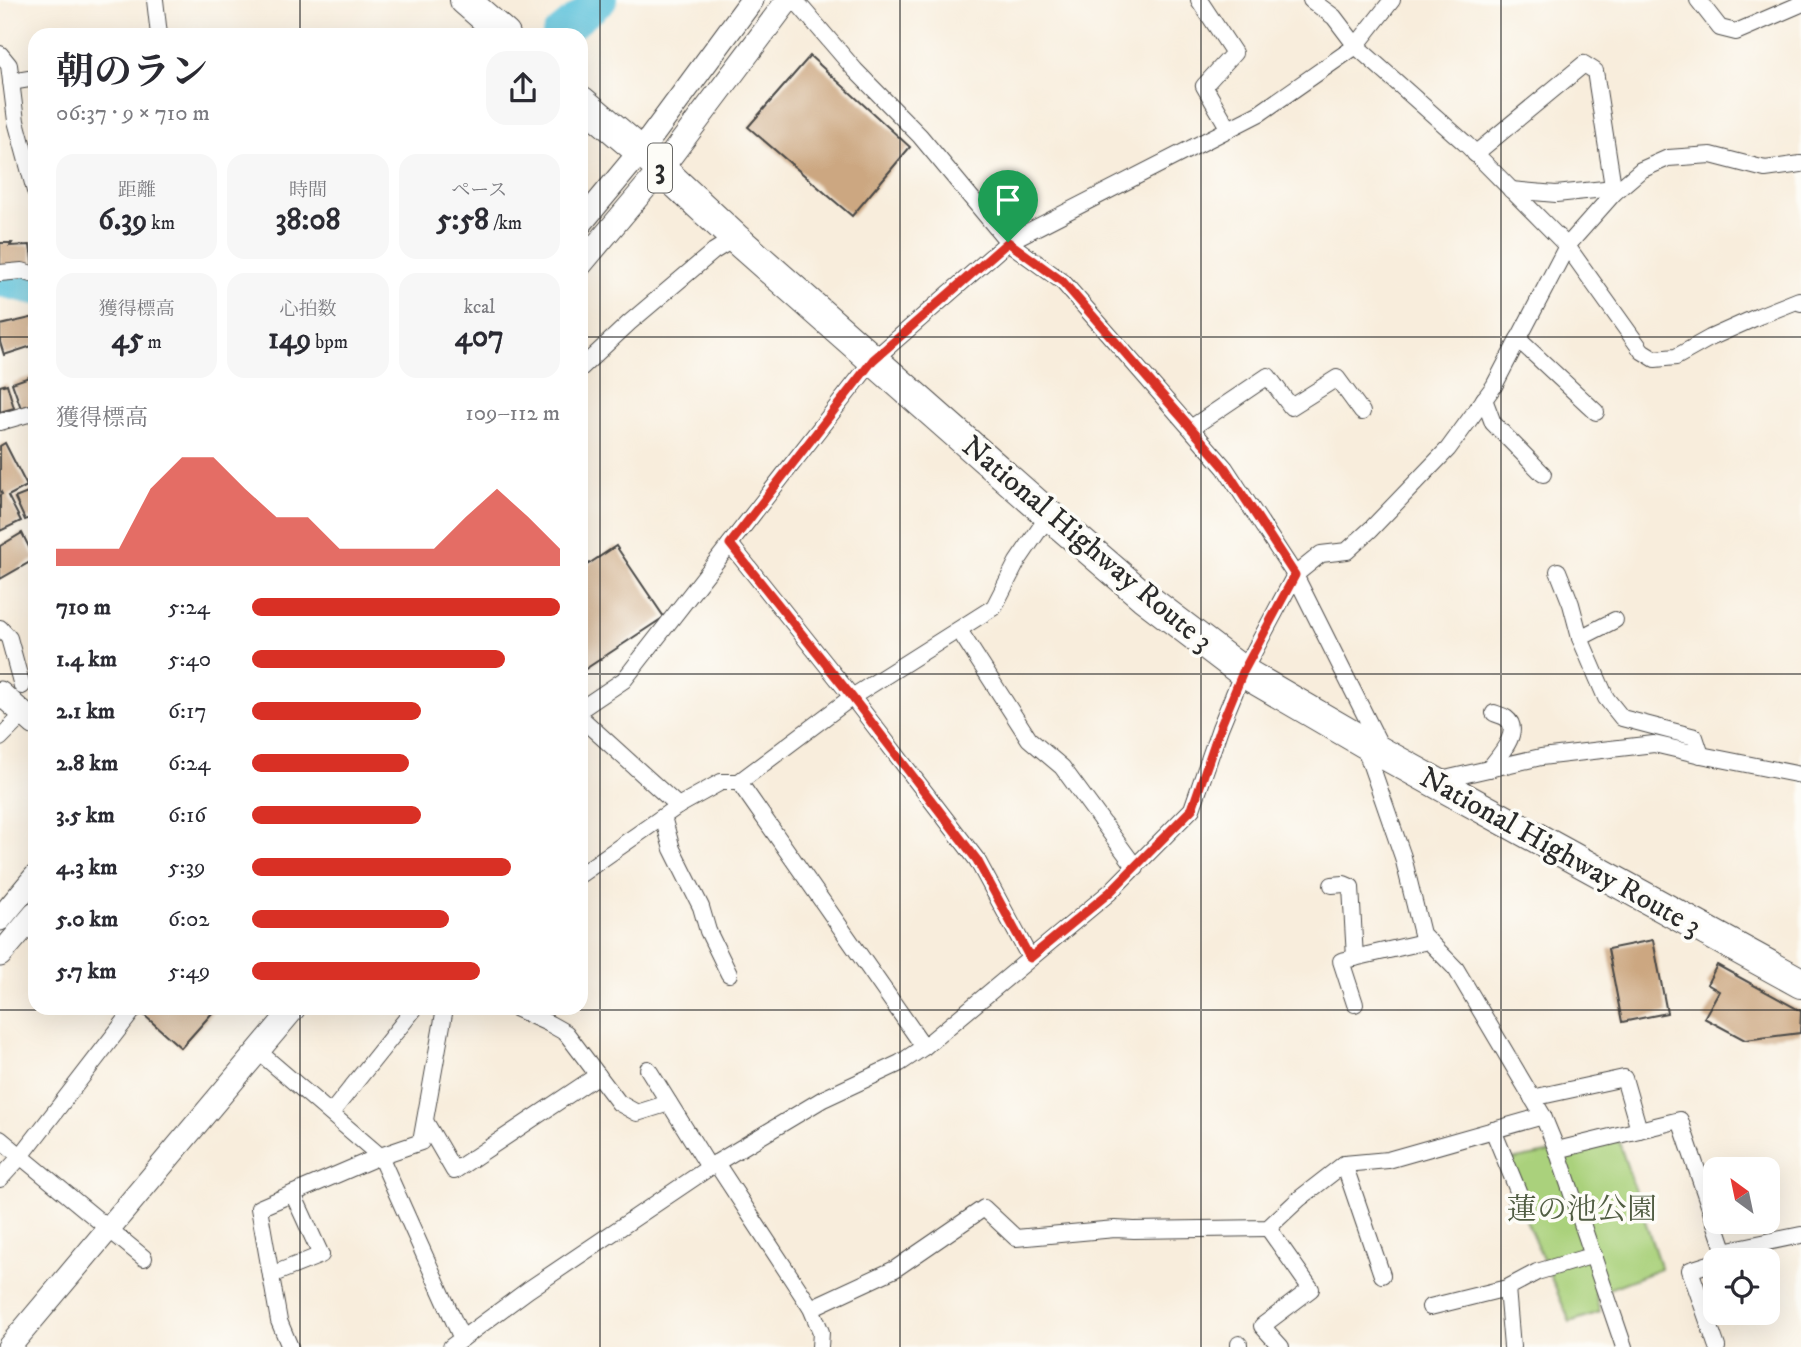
<!DOCTYPE html>
<html lang="ja">
<head>
<meta charset="utf-8">
<style>
  :root { --surface:#fff; --page:#f7f7f7; --text:#2b2b33; --muted:#7c7c81; --accent:#d93025 }
  body { margin:0; font-family:"IM FELL DW Pica","Noto Serif JP",serif; background:var(--page); color:var(--text); height:100vh; display:flex; flex-direction:column; font-size:26px; white-space:nowrap }
  * { box-sizing:border-box; margin:0 }
  p { font-size:23px; color:var(--muted) }
  .icon { flex:none; width:38px; height:38px; fill:none; stroke:currentColor; stroke-width:2; stroke-linecap:round; stroke-linejoin:round }
  .map { position:relative; flex:1; overflow:hidden }
  .side { position:absolute; left:28px; top:28px; width:560px; height:987px; display:flex; flex-direction:column; background:var(--surface); border-radius:21px; box-shadow:0 7px 28px #0002 }
  .side>* { flex:none }
  .needle { width:46px; rotate:327deg }
  .controls { position:absolute; left:1703px; top:1157px; display:grid; gap:14px }
  .controls a { display:grid; place-items:center; width:77px; height:77px; border-radius:14px; background:var(--surface); box-shadow:0 7px 28px #0002; font-size:35px }
  .pin { position:absolute; display:grid; place-items:center; width:60px; height:60px; color:#fff; margin:-72px -30px; border-radius:50% 50% 50% 0; rotate:-45deg; box-shadow:0 0 7px #0007 }
  .pin .icon { rotate:45deg }
  .round { display:grid; place-items:center; flex:none; width:74px; height:74px; border-radius:21px; background:var(--page) }
  .summary { display:flex; align-items:center; justify-content:space-between; height:119px; padding:0 28px }
  h1 { font-size:38px; font-weight:700; line-height:52px }
  .figures { display:grid; grid-template-columns:repeat(3,1fr); gap:10px; height:119px; padding:7px 28px }
  .figures div { display:grid; align-content:center; border-radius:18px; background:var(--page); text-align:center }
  .figures b { font-size:30px; font-weight:700 }
  .figures small { font-size:19px; font-weight:400 }
  .figures p { font-size:19px }
  .chart { height:196px; padding:14px 28px }
  .chart p { display:flex; justify-content:space-between }
  .chart svg { width:100%; height:126px; margin-top:7px; fill:var(--accent); opacity:.7 }
  ul { padding:0 28px; list-style:none; font-size:23px }
  li { display:grid; grid-template-columns:112px 84px 1fr; align-items:center; height:52px }
  li i { height:18px; border-radius:9px; background:var(--accent) }
  .map>svg:first-child { display:block }
  .park { fill:#aad17c; stroke:#6a7e54; stroke-width:2 }
  .lines { fill:none; stroke-linecap:round; stroke-linejoin:round }
  .river { stroke:#5ec3db; stroke-width:32 }
  .building { fill:#cca781 }
  .street-casing { stroke:#4a4846; stroke-width:18 }
  .secondary-casing { stroke:#4a4846; stroke-width:25 }
  .highway-casing { stroke:#4a4846; stroke-width:32 }
  .street { stroke:#fff; stroke-width:16 }
  .secondary { stroke:#fff; stroke-width:23 }
  .highway { stroke:#fff; stroke-width:30 }
  .route-casing { stroke:#fff; stroke-width:14 }
  .route { stroke:#d93025; stroke-width:9 }
  .grid { fill:none; stroke:#2b2b2b; stroke-width:2; stroke-opacity:0.55 }
  .labels { text-anchor:middle; stroke-width:7; stroke-linejoin:round; paint-order:stroke }
  .shield { fill:#fdfcf7; stroke:#6a6a68; stroke-width:2 }
  .shield-label { font-size:28px; font-weight:bold; fill:#2b2b2b }
  .street-label { font-size:30px; fill:#2b2b2b; stroke:#fdfcf7 }
  .park-label { font-size:30px; fill:#515d43; stroke:#fdfcf7 }
</style>
</head>
<body>
<div class="map">
<svg width="1801" height="1347" viewBox="0 0 1801 1347">
  <rect width="100%" height="100%" fill="#fdfcf7"/>
  <filter id="ink" filterUnits="userSpaceOnUse"><feTurbulence type="fractalNoise" baseFrequency=".0143" numOctaves="2"/><feDisplacementMap in="SourceGraphic" scale="14" xChannelSelector="R" yChannelSelector="G"/><feConvolveMatrix kernelMatrix="1 2 1 2 8 2 1 2 1" color-interpolation-filters="sRGB"/></filter>
  <filter id="wash" filterUnits="userSpaceOnUse"><feTurbulence type="fractalNoise" baseFrequency=".00686" numOctaves="4" result="noise"/><feDisplacementMap in="SourceGraphic" scale="28" xChannelSelector="R" yChannelSelector="G"/><feGaussianBlur stdDeviation="1.57" result="paint"/><feColorMatrix in="noise" values="0 0 0 0 0 0 0 0 0 0 0 0 0 0 0 0 0 1.4 0 .05"/><feComposite in="paint" operator="in"/></filter>
  <g filter="url(#wash)">
    <rect width="100%" height="100%" fill="#f8eddc"/>
    <polygon class="park" points="1618,1139 1661,1269 1595,1294 1600,1312 1570,1322 1501,1162"/>
    <g class="lines">
      <g class="river">
        <polyline points="558,35 601,0"/>
        <polyline points="0,281 35,289"/>
      </g>
    </g>
    <g id="blocks">
      <g class="building">
        <polygon points="810,56 910,147 852,216 748,127"/>
        <polygon points="0,243 12,243 10,246 30,245 33,268 0,265"/>
        <polygon points="35,317 35,345 4,355 0,342 0,325"/>
        <polygon points="35,375 35,403 21,408 12,383"/>
        <polygon points="7,384 14,408 0,412 0,386"/>
        <polygon points="5,443 27,486 8,496 21,521 0,531 0,495 2,494 0,490 0,446"/>
        <polygon points="35,490 35,516 25,520 15,498"/>
        <polygon points="22,533 35,559 0,579 0,546"/>
        <polygon points="616,546 664,617 581,672 581,569"/>
        <polygon points="1653,940 1667,1013 1622,1022 1608,949"/>
        <polygon points="1717,965 1801,1011 1800,1033 1745,1040 1704,1018 1719,991 1707,984"/>
        <polygon points="150,1008 208,1008 213,1012 181,1048 144,1015"/>
      </g>
    </g>
  </g>
  <g filter="url(#ink)">
    <use href="#blocks" fill-opacity="0" stroke="#4a4846" stroke-width="2"/>
    <g class="lines">
      <defs>
        <g id="street">
          <polyline points="155,0 159,35"/>
          <polyline points="795,0 855,70 920,136 1008,242 1063,282 1225,468 1295,575 1382,749"/>
          <polyline points="1199,0 1234,53 1204,86 1229,129"/>
          <polyline points="1311,0 1334,17 1356,46 1466,144 1567,246 1642,351 1655,359 1676,357 1710,338 1759,316 1799,300 1801,303"/>
          <polyline points="1698,0 1720,28 1736,32 1801,4"/>
          <polyline points="0,54 9,65 16,121 35,191"/>
          <polyline points="11,82 35,78"/>
          <polyline points="1475,154 1584,64 1595,71 1614,193"/>
          <polyline points="1511,190 1556,194 1614,188"/>
          <polyline points="0,273 22,271 35,275"/>
          <polyline points="1518,339 1596,412"/>
          <polyline points="581,368 629,323 714,251 735,238"/>
          <polyline points="1484,399 1493,423 1543,474"/>
          <polyline points="0,422 35,412"/>
          <polyline points="1191,428 1268,376 1291,407 1337,378 1362,412"/>
          <polyline points="730,544 852,697 977,860 1030,958"/>
          <polyline points="1558,571 1571,604 1580,638"/>
          <polyline points="1615,620 1580,638 1606,698 1622,718 1695,737 1701,755"/>
          <polyline points="0,628 9,638 22,686"/>
          <polyline points="959,630 1029,739 1062,767 1136,868"/>
          <polyline points="581,709 624,680 873,360 1008,242 1260,113 1356,46 1392,0"/>
          <polyline points="581,718 678,806"/>
          <polyline points="0,738 23,715"/>
          <polyline points="1364,745 1403,857 1422,934 1456,969 1543,1116 1557,1150 1624,1347"/>
          <path d="M1489,769C1498,757 1523,731 1506,718C1502,715 1498,715 1494,713"/>
          <polyline points="1436,781 1541,757 1654,744 1701,755 1801,775"/>
          <polyline points="739,782 924,1047"/>
          <polyline points="663,817 672,849 701,907 708,931 729,974"/>
          <polyline points="581,874 678,806 721,782 739,782 852,697 994,607 1017,562 1049,515"/>
          <polyline points="1332,885 1344,884 1351,887 1355,958"/>
          <polyline points="1355,1004 1341,961 1428,941"/>
          <polyline points="515,1008 550,1024 566,1033 619,1103 637,1113 669,1103"/>
          <polyline points="259,1052 380,1156 462,1339"/>
          <polyline points="648,1069 709,1167"/>
          <polyline points="1532,1098 1624,1078 1639,1130"/>
          <polyline points="331,1113 415,1008"/>
          <polyline points="425,1121 454,1171 598,1075"/>
          <polyline points="1493,1130 1518,1191 1516,1206"/>
          <polyline points="0,1139 144,1258"/>
          <polyline points="1557,1150 1680,1120 1727,1258 1722,1260"/>
          <polyline points="716,1163 811,1308 821,1332 820,1347"/>
          <polyline points="1344,1164 1382,1275"/>
          <polyline points="0,1179 21,1156 135,1008"/>
          <polyline points="1268,1228 1311,1289 1262,1326 1281,1347"/>
          <polyline points="1724,1251 1801,1235"/>
          <polyline points="1715,1262 1690,1270 1717,1347"/>
          <polyline points="271,1275 321,1255 293,1194"/>
          <polyline points="1430,1307 1507,1288"/>
          <polyline points="811,1308 895,1269 984,1208 1016,1238 1115,1229 1134,1230 1268,1228 1299,1199 1344,1164 1388,1160 1543,1116"/>
          <polyline points="1239,1344 1239,1347"/>
          <polyline points="290,1347 279,1321 259,1208 380,1156 421,1142 445,1008"/>
          <polyline points="451,1347 528,1290 716,1163 823,1099 900,1063 924,1047 1110,892 1192,809 1220,728 1243,672 1295,575 1321,554 1347,551 1371,529 1448,449 1494,386 1567,246 1614,193 1641,170 1668,158 1711,155 1765,169 1801,164"/>
          <polyline points="1512,1347 1507,1288 1537,1272 1594,1255"/>
        </g>
        <g id="secondary">
          <polyline points="581,223 640,152 752,0"/>
          <polyline points="581,264 661,169 788,0"/>
          <polyline points="0,693 35,724"/>
          <polyline points="0,919 35,877"/>
          <polyline points="0,955 35,914"/>
          <polyline points="9,1347 294,1008"/>
        </g>
        <g id="highway">
          <polyline points="465,0 505,35"/>
          <polyline points="581,101 661,169 735,238 1049,515 1143,596 1243,672 1384,754 1801,983"/>
        </g>
      </defs>
      <use href="#street" class="street-casing"/>
      <use href="#secondary" class="secondary-casing"/>
      <use href="#highway" class="highway-casing"/>
      <use href="#street" class="street"/>
      <use href="#secondary" class="secondary"/>
      <use href="#highway" class="highway"/>
    </g>
  </g>
  <g class="lines" filter="url(#ink)">
    <defs>
      <polygon id="route" points="1008,242 1063,282 1191,428 1225,468 1295,575 1243,672 1220,728 1192,809 1110,892 1030,958 977,860 852,697 730,544 873,360"/>
    </defs>
    <use href="#route" class="route-casing"/>
    <use href="#route" class="route"/>
  </g>
  <path class="grid" d="M300,0V35M600,0V1347M900,0V1347M1201,0V1347M1501,0V1347M0,337H35M581,337H1801M0,674H35M581,674H1801M300,1008V1347M0,1010H1801"/>
  <g class="labels">
    <rect class="shield" x="648" y="143.5" width="24" height="49" rx="5"/>
    <g class="shield-label">
      <text x="660" y="178">3</text>
    </g>
    <g class="street-label">
      <text transform="translate(1088 543) rotate(40)" y="10">National Highway Route 3</text>
      <text transform="translate(1561 851) rotate(29)" y="10">National Highway Route 3</text>
    </g>
    <g class="park-label">
      <text x="1582" y="1219">蓮の池公園</text>
    </g>
  </g>
</svg>
<div class="controls">
<a><svg class="needle" viewBox="-14 -14 28 28"><path d="M0-13l5 13h-10z" fill="#e53935"/><path d="M0 13l5-13h-10z" fill="#7c7c81"/></svg></a>
<a><svg class="icon" aria-label="locate" viewBox="0 0 24 24"><circle cx="12" cy="12" r="6"/><path d="M12 2v4M12 18v4M2 12h4M18 12h4"/></svg></a>
</div>
<div class="pin" style="left:1008px;top:242px;background:#1e9e55"><svg class="icon" aria-label="arrive" viewBox="0 0 24 24"><path d="M6 21V4h12l-3 4 3 4H6"/></svg></div>
<section class="side">
<div class="summary"><div><h1>朝のラン</h1><p>06:37 · 9 × 710 m</p></div><a class="round"><svg class="icon" aria-label="share" viewBox="0 0 24 24"><path d="M12 15V3M7 8l5-5 5 5M5 13v7h14v-7"/></svg></a></div>
<div class="figures">
<div><p>距離</p><b>6.39<small> km</small></b></div>
<div><p>時間</p><b>38:08</b></div>
<div><p>ペース</p><b>5:58<small> /km</small></b></div>
</div>
<div class="figures">
<div><p>獲得標高</p><b>45<small> m</small></b></div>
<div><p>心拍数</p><b>149<small> bpm</small></b></div>
<div><p>kcal</p><b>407</b></div>
</div>
<div class="chart"><p><span>獲得標高</span>109–112 m</p>
<svg viewBox="0 0 160 44" preserveAspectRatio="none"><path d="M0 44V38L10 38L20 38L30 17L40 6L50 6L60 17L70 27L80 27L90 38L100 38L110 38L120 38L130 27L140 17L150 27L160 38V44z"/></svg>
</div>
<ul>
<li><b>710 m</b>5:24<i style="width:100%"></i></li>
<li><b>1.4 km</b>5:40<i style="width:82%"></i></li>
<li><b>2.1 km</b>6:17<i style="width:55%"></i></li>
<li><b>2.8 km</b>6:24<i style="width:51%"></i></li>
<li><b>3.5 km</b>6:16<i style="width:55%"></i></li>
<li><b>4.3 km</b>5:39<i style="width:84%"></i></li>
<li><b>5.0 km</b>6:02<i style="width:64%"></i></li>
<li><b>5.7 km</b>5:49<i style="width:74%"></i></li>
</ul>
</section>
</div>
</body>
</html>
